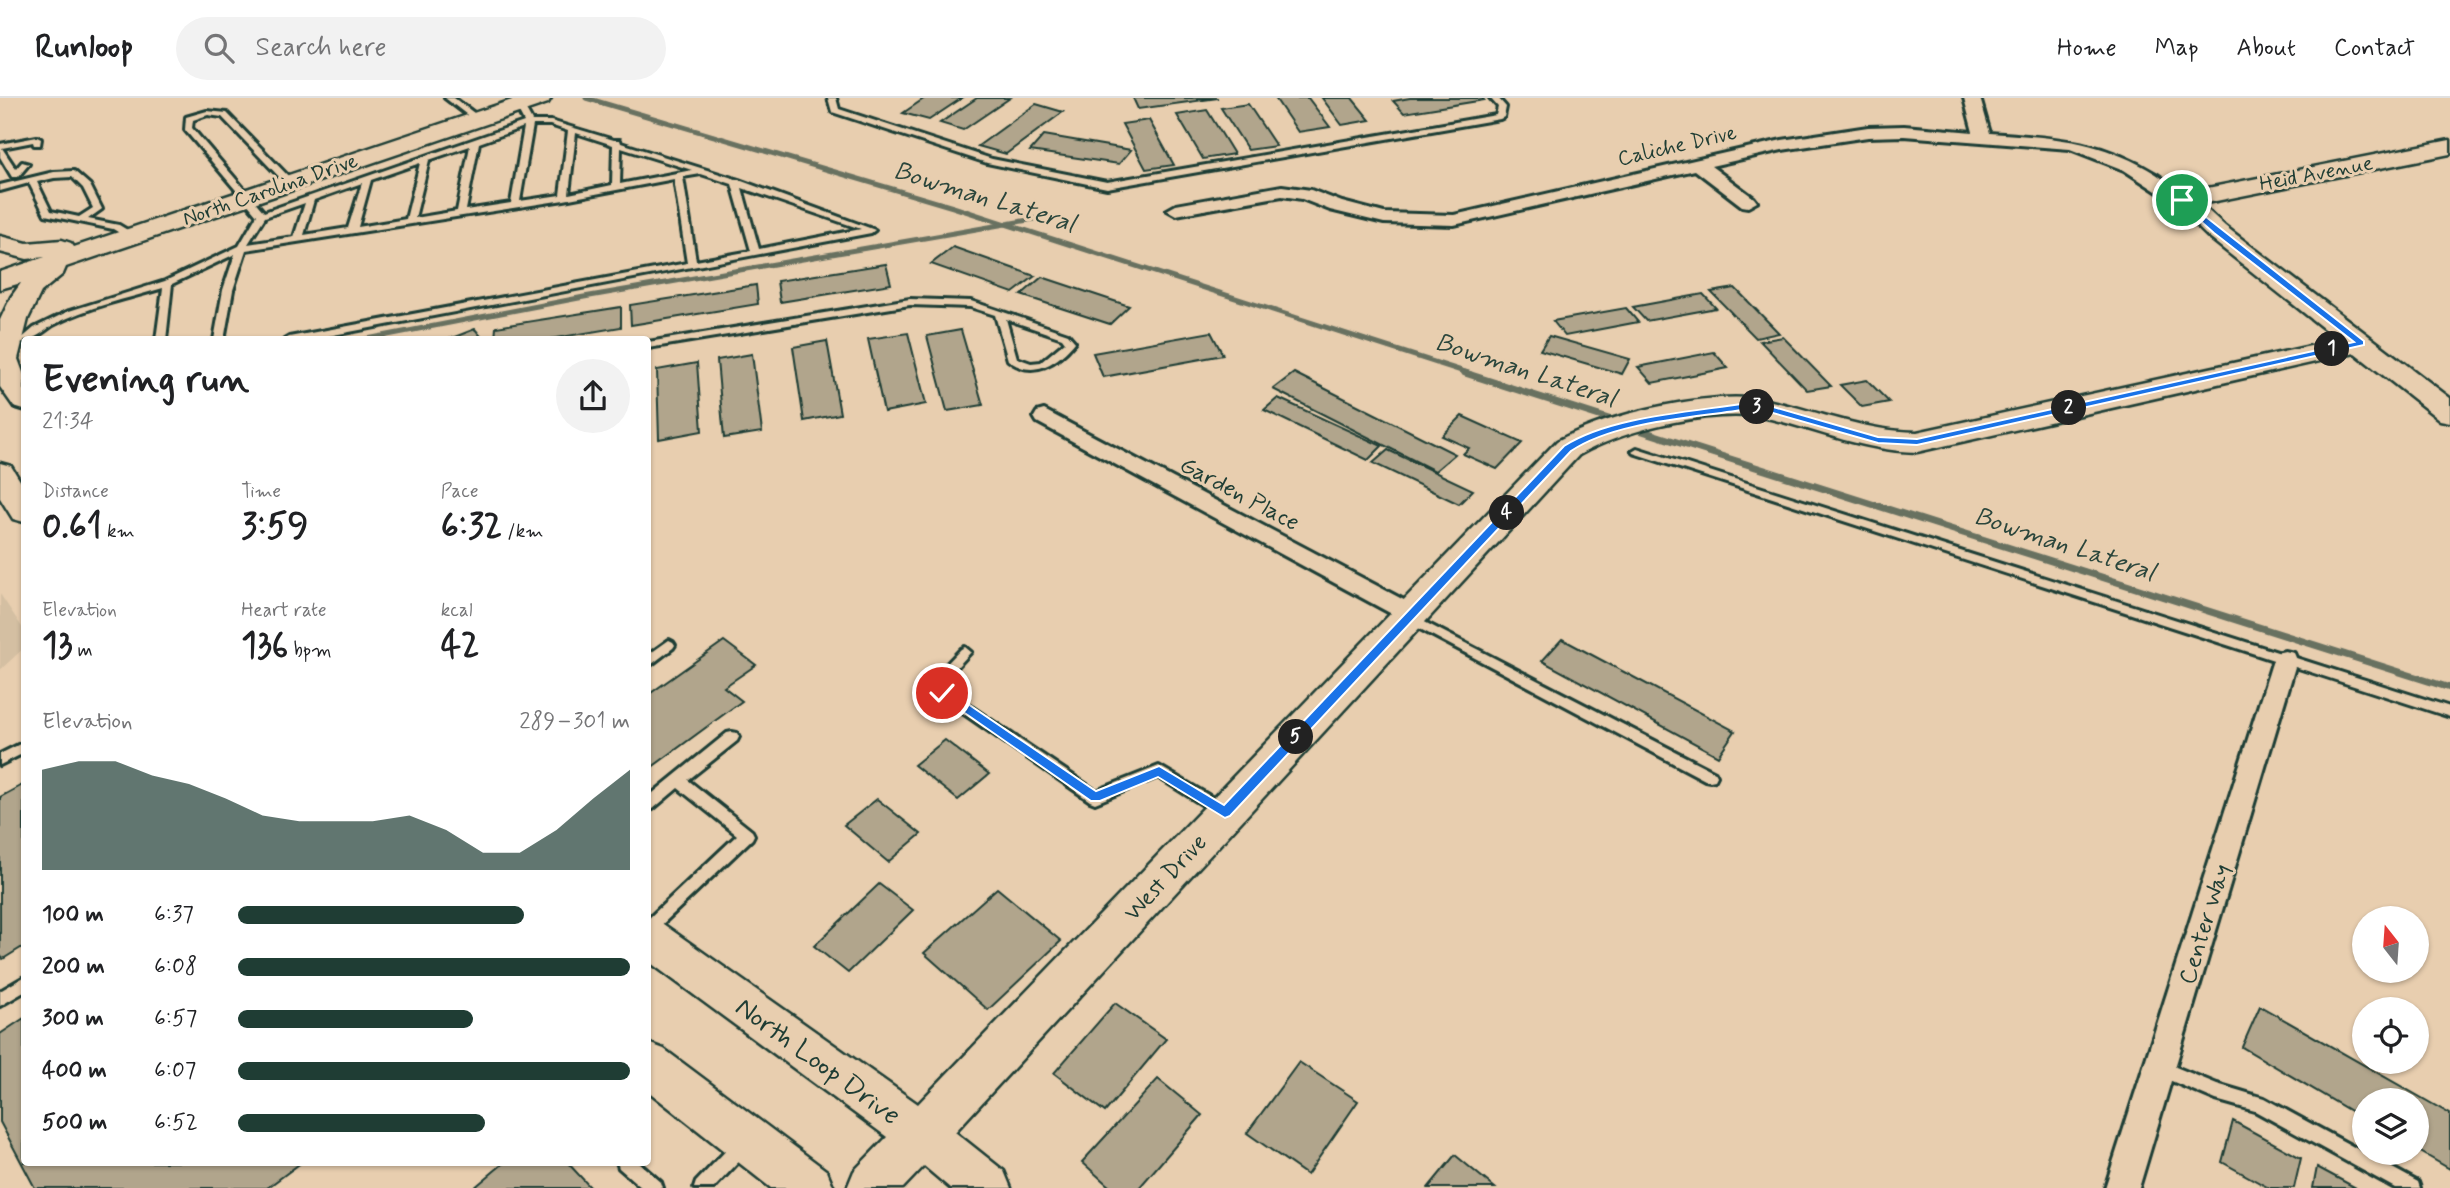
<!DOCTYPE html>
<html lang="en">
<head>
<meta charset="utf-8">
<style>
  :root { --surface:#fff; --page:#f2f2f2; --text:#202124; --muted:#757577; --line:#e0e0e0; --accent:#1f3d34 }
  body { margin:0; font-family:Mynerve,sans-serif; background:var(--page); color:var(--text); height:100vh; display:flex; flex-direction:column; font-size:26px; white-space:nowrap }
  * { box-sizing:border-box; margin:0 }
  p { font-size:23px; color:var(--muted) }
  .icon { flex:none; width:38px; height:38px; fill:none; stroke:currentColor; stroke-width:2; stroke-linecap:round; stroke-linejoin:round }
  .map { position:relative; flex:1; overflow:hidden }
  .panel { position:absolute; left:21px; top:238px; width:630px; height:830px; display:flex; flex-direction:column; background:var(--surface); border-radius:7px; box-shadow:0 2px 5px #0004 }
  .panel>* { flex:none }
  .needle { width:46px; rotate:343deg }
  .controls { position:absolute; left:2352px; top:808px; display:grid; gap:14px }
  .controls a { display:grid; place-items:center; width:77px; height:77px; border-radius:50%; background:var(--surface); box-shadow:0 2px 5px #0004; font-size:35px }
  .pin { position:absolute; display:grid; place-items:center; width:60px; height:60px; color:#fff; margin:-30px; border:4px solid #fff; border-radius:50%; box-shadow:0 2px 7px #0007 }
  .km { position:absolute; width:35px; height:35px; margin:-18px; border-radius:50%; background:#222; color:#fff; font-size:19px; line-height:35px; text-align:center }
  .round { display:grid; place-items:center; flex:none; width:74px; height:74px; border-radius:37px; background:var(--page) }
  .head { display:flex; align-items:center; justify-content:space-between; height:119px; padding:0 21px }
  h1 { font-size:38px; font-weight:800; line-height:52px }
  .stats { display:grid; grid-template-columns:repeat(3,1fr); gap:10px; height:119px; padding:7px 21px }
  .stats div { display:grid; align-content:center }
  .stats b { font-size:35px; font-weight:800 }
  .stats small { font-size:19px; font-weight:400 }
  .stats p { font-size:19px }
  .chart { height:196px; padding:14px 21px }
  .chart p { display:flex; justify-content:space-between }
  .chart svg { width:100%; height:126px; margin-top:7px; fill:var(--accent); opacity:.7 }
  ul { padding:0 21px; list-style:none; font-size:23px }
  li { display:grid; grid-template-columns:112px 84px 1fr; align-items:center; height:52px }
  li i { height:18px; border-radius:9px; background:var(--accent) }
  header { display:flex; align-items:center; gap:42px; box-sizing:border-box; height:98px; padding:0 35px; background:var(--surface); border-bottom:2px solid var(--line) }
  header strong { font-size:33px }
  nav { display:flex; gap:38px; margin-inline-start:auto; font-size:24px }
  .search { width:490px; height:63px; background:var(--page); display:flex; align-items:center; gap:18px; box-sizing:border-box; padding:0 24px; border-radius:38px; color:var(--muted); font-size:26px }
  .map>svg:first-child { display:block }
  .built { fill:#d4bfa2 }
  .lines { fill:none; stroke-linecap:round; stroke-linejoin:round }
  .stream-far1 { stroke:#687161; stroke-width:5 }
  .stream { stroke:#687161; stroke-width:7 }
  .building { fill:#b1a58c; stroke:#1f3d34; stroke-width:2 }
  .lane-casing { stroke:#1f3d34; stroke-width:6 }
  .street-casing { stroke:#1f3d34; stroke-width:6 }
  .secondary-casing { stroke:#1f3d34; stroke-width:5 }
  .lane { fill:#e8ceaf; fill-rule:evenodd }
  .street { fill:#e8ceaf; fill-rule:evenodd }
  .secondary { fill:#e8ceaf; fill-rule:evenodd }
  .route { fill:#1a73e8; stroke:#fff; stroke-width:2 }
  .labels { text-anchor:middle; stroke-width:6; stroke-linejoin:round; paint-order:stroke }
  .far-street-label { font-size:21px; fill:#1f3d34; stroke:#e8ceaf }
  .street-label { font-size:24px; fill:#1f3d34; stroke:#e8ceaf }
  .water-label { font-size:26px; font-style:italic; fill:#2b463c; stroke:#e8ceaf }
  .near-street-label { font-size:28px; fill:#1f3d34; stroke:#e8ceaf }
</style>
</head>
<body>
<header>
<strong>Runloop</strong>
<div class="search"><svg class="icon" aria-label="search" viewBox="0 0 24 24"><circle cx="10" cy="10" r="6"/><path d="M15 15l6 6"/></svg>Search here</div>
<nav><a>Home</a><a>Map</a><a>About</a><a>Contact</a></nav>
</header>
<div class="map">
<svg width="2450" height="1090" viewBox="0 0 2450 1090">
  <rect width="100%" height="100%" fill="#e8ceaf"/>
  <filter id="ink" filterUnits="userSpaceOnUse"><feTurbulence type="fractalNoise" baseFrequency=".0143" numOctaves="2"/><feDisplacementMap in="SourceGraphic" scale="14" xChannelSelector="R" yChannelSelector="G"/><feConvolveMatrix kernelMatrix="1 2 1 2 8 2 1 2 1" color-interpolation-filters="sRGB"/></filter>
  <g filter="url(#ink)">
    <polygon class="built" points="0,496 24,532 24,550 0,572"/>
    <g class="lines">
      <g class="stream-far1">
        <polyline points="586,0 953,109 1471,276"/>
        <polyline points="362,242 584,199 1040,120"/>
      </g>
      <g class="stream">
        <polyline points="1465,275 1618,324"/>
        <polyline points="1633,330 2450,590"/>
      </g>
    </g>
    <g class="building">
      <polygon points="925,0 962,0 929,22 903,15"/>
      <polygon points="977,0 1010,0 963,32 940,25"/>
      <polygon points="1133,0 1218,0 1138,11"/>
      <polygon points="1275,0 1308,0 1330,29 1298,34"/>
      <polygon points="1322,0 1352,0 1370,22 1342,27"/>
      <polygon points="1410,0 1482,0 1484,2 1404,15 1393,3"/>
      <polygon points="1036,6 1063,14 1006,56 978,48"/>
      <polygon points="1248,6 1276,48 1248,52 1221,10"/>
      <polygon points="1207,12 1234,56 1203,61 1177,17"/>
      <polygon points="1149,22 1174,67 1146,71 1122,26"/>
      <polygon points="1044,37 1131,52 1119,66 1030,53"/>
      <polygon points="953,149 1035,178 1013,195 931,166"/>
      <polygon points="886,166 891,186 780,204 777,183"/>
      <polygon points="1042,179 1129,208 1110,226 1021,197"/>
      <polygon points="756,187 758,206 631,227 630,207"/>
      <polygon points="1735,190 1779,235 1756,240 1711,194"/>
      <polygon points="1703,196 1716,210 1646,223 1633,209"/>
      <polygon points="621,209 621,229 544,242 495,242 496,229"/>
      <polygon points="1626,210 1638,224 1565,238 1553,223"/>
      <polygon points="475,231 484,242 447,242"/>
      <polygon points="961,232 983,307 947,313 927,238"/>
      <polygon points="1211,234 1223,257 1103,279 1093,255"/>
      <polygon points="908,235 926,306 884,314 868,241"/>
      <polygon points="1549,238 1630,261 1622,276 1540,252"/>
      <polygon points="1783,239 1831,288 1807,292 1760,243"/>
      <polygon points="827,243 840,316 804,323 793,249"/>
      <polygon points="1714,254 1728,270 1652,285 1638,269"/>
      <polygon points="752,256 762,334 724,340 717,262"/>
      <polygon points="697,265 702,333 659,341 657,272"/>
      <polygon points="1294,275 1455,356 1435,373 1273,291"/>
      <polygon points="1867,282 1889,304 1862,309 1840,287"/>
      <polygon points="1278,300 1382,348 1368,362 1264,312"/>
      <polygon points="1462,318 1522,345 1497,371 1463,356 1469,350 1442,338"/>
      <polygon points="1388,352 1473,392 1459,406 1373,365"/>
      <polygon points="1562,541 1735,633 1718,658 1542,563"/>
      <polygon points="724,543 756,567 724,589 742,603 648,672 648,597"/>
      <polygon points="945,642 989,676 958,702 914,667"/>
      <polygon points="24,686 24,848 3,861 0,857 0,699"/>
      <polygon points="877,701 921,736 888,764 844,727"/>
      <polygon points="879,786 913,812 848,875 814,848"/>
      <polygon points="997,790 1061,843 988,912 924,855"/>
      <polygon points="1115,905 1166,941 1105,1014 1054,975"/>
      <polygon points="2260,908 2450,1016 2450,1071 2417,1052 2417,1003 2364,1003 2364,1021 2242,949"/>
      <polygon points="24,920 24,1064 302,1064 267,1090 35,1090 0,1024 0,936"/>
      <polygon points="1299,964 1358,1003 1307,1077 1247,1035"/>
      <polygon points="1158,981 1202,1017 1139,1090 1111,1090 1082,1064"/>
      <polygon points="2233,1023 2301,1060 2294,1090 2269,1090 2222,1064"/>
      <polygon points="1455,1057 1495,1090 1428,1090"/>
      <polygon points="505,1064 567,1064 591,1090 474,1090"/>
      <polygon points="2317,1069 2356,1090 2313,1090"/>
    </g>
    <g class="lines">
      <defs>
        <g id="lane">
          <polygon points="445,0 454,0 482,21 475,23"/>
          <polygon points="828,0 836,0 839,11 992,61 1107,84 1496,17 1498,9 1490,0 1498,0 1506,9 1504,19 1500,21 1107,90 987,65 832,14"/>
          <path d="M516,5H522L532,23H551L614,42H620L621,45L739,82L875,132L871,135L307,242H284L289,239L687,165L674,81L564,102L246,152L233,192L224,242H214L223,192L235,156L172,186L166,242H156L163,190C126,201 87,209 53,227C44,233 35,242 24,242V245L20,242L34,230L69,213L165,183L239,148L257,117L185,32L186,19L207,13L227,15L292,82V86H286L222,19L208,17L193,22L192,30L264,114L524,24L515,7ZM533,27H550L568,33L560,97L520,103ZM524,29L511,105L466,112L479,45ZM576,35L613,47L612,87L569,96ZM470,48L457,113L415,120L429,62ZM621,50L692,72L620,86ZM420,65L406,121L358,129L371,82ZM701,76L732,86L751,153L696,163L683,79ZM362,85L348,130L304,137L314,102ZM742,90L861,131L759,151ZM305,105L294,139L248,146L265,119Z"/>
          <polygon points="37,39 41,41 40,47 34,47 33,44 2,50 16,71 22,64 29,66 18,79 12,79 0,59 0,46"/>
          <path d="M74,73L90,87L102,111L88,121L119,127L134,136V140H128L113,131L45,117L29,85L0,93V87L54,74ZM72,79L83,90L93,110L79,119L51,113L37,84L54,80Z"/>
          <path d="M910,201L971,203L1068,236L1075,244C1058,265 1033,282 1008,262L995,217L970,209L910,207L648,250V244ZM1006,221L1062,240L1065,244L1041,264L1031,265L1017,260Z"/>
          <polygon points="1637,350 2450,609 2450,619 1633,355 1632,353"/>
          <polygon points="1409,516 1715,674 1717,678 1715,682 1710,683 1705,682 1405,523 1403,520"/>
          <polygon points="669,542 673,544 675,547 673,550 652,566 648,568 648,557"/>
          <polygon points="965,549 971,554 947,580 948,593 1096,693 1159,668 1227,708 1229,712 1227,716 1222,718 1217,716 1158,679 1100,703 1095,705 1090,703 938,598 935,579 937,576 961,551"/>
          <polygon points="732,634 737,635 739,639 737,643 688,682 752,733 754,737 752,741 653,835 648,836 648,821 737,737 678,690 653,711 648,713 648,699 727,635"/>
          <polygon points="24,644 24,655 0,667 0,656"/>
          <polygon points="24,879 24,894 0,908 0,893"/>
          <polygon points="2161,963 2217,986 2264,1000 2418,1084 2420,1090 2395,1090 2255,1013 2216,1002 2155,976 2153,971 2155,966"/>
          <polygon points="743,1039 749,1041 751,1047 749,1053 714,1090 694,1090 696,1084 737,1041"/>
          <polygon points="617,1064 638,1064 661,1084 663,1090 642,1090 619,1070"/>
        </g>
        <g id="street">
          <path d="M1964,0H1980L1990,35C2054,40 2099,41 2156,76C2167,84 2182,91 2191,102L2182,107L2176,106L2124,72L2070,51L1904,38L1868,39L1782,52L1711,68L1754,100L1757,104L1748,109L1742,108L1695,72L1454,127L1384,125L1330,112L1302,101L1282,98L1176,117L1167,112L1176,107L1282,88L1311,92L1342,104L1384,115L1454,117L1782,42L1868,29L1904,28L1973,34Z"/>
          <polygon points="1044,312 1419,510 1423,516 1419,522 1411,525 1403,522 1037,324 1034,319 1037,314"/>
          <polygon points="2285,553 2294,555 2297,562 2139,1090 2105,1090 2273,562 2276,555"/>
        </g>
        <g id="secondary">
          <polygon points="518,0 551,0 548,5 66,169 63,176 41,194 28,221 18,261 24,277 24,312 14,309 0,289 0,222 11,199 21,185 0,191 0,174 45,159 27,161 0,154 0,138 27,145 62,142 71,145 74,149"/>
          <path d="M2450,42V56L2201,106L2225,128L2450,300V324L2440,322L2355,255L1917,354C1865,353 1821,333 1771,321C1716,309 1628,330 1579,357L955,1034L1004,1073L1011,1090H950L924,1068L903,1090H847L854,1073L887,1039L648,863V820L663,826L918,1006L1557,343C1608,316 1714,290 1771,303C1820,314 1866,333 1917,334L2338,242L2207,138L2170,102L2173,97L2182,95Z"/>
          <polygon points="0,365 11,368 24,389 24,424 13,421 0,400"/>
          <polygon points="648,945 664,951 827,1073 834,1090 771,1090 648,993"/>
        </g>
      </defs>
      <use href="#lane" class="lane-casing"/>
      <use href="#street" class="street-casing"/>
      <use href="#secondary" class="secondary-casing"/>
      <use href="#lane" class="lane"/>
      <use href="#street" class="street"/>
      <use href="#secondary" class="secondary"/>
    </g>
  </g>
  <path class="route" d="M2182,100L2364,243V247L1917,347L1878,345L1766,313L1748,311C1694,320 1616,323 1571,353L1230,718L1225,720L1158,679L1100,703H1091L936,595L942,590L946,591L1096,693L1159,668L1224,707L1564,348C1611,318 1692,314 1748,305L1770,308L1878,339L1917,341L2354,244L2214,135L2179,104Z"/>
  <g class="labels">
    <g class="far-street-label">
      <text transform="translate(1677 47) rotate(-13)" y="7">Caliche Drive</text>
      <text transform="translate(2316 75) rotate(-11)" y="7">Heid Avenue</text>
      <text transform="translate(270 91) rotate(-19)" y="7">North Carolina Drive</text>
    </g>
    <g class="street-label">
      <text transform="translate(1240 395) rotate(28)" y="8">Garden Place</text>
      <text transform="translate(1165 779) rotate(-47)" y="8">West Drive</text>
      <text transform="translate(2204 826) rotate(-73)" y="8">Center Way</text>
    </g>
    <g class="water-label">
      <text transform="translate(985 98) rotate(17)" y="9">Bowman Lateral</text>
      <text transform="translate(1526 271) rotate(18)" y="9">Bowman Lateral</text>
      <text transform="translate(2065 445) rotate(18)" y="9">Bowman Lateral</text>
    </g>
    <g class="near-street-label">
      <text transform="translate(819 962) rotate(36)" y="10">North Loop Drive</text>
    </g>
  </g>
</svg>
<div class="controls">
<a><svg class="needle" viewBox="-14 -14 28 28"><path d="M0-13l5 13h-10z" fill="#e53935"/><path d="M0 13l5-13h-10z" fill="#757577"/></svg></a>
<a><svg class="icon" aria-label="locate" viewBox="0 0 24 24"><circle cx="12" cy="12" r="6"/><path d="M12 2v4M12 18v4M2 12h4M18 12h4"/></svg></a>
<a><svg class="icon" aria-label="layers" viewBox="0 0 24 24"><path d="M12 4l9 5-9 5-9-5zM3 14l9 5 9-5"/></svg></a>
</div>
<div class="pin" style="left:2182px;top:102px;background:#1e9e55"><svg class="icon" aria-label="arrive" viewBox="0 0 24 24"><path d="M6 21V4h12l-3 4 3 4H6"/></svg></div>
<div class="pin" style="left:942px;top:595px;background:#d93025"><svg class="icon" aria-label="check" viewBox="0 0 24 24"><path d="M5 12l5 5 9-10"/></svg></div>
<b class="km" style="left:2332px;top:251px">1</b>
<b class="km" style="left:2069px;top:310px">2</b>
<b class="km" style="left:1757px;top:309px">3</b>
<b class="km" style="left:1507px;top:415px">4</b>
<b class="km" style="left:1296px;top:639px">5</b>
<section class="panel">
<div class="head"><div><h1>Evening run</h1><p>21:34</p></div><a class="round"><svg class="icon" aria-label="share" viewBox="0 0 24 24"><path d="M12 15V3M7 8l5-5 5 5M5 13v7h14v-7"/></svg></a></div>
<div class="stats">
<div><p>Distance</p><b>0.61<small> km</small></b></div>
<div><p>Time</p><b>3:59</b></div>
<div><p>Pace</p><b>6:32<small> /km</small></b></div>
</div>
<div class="stats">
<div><p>Elevation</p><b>13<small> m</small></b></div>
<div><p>Heart rate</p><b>136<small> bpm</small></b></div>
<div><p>kcal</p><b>42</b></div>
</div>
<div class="chart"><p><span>Elevation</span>289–301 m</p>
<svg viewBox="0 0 160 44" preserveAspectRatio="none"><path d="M0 44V9L10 6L20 6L30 11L40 14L50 19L60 25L70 27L80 27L90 27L100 25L110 30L120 38L130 38L140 30L150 19L160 9V44z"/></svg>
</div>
<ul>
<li><b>100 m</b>6:37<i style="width:73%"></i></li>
<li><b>200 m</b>6:08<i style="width:100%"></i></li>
<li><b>300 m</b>6:57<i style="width:60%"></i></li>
<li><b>400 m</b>6:07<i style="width:100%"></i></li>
<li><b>500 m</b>6:52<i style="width:63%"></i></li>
</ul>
</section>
</div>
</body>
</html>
